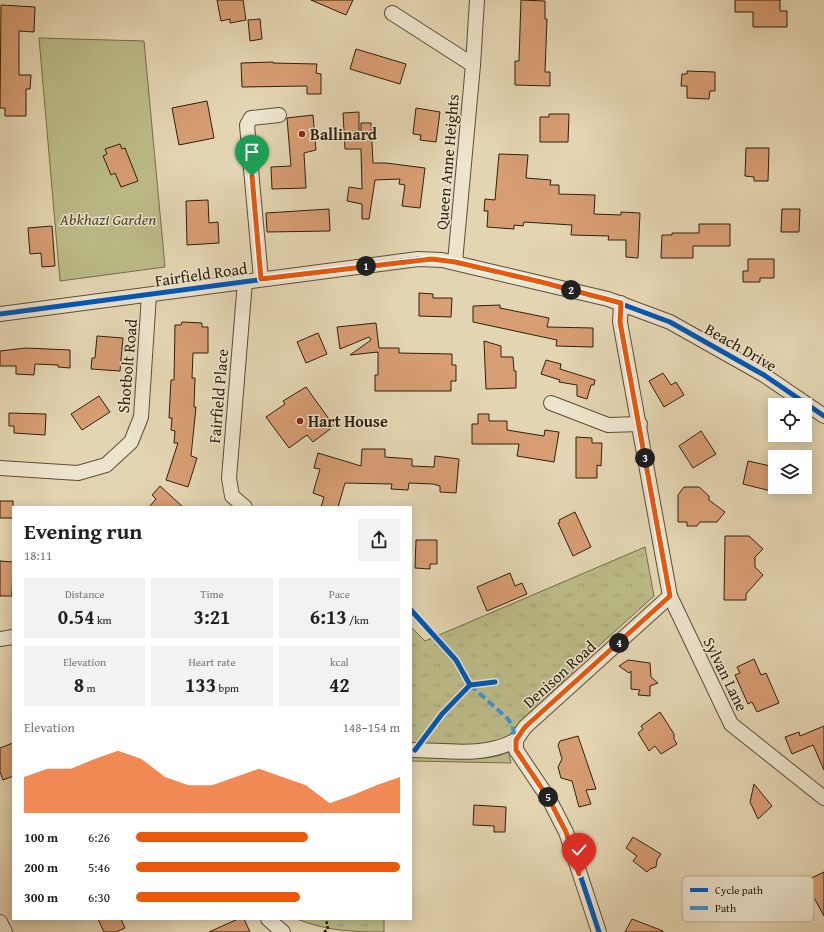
<!DOCTYPE html>
<html lang="en">
<head>
<meta charset="utf-8">
<style>
  :root { --surface:#fff; --page:#f2f2f2; --text:#202124; --muted:#757577; --accent:#ea580c }
  body { margin:0; font-family:"Gentium Book Plus",serif; background:var(--page); color:var(--text); height:100vh; display:flex; flex-direction:column; font-size:15px; white-space:nowrap }
  * { box-sizing:border-box; margin:0 }
  p { font-size:13px; color:var(--muted) }
  .icon { flex:none; width:22px; height:22px; fill:none; stroke:currentColor; stroke-width:2; stroke-linecap:round; stroke-linejoin:round }
  .map { position:relative; flex:1; overflow:hidden }
  .drawer { position:absolute; left:12px; top:506px; width:400px; height:414px; display:flex; flex-direction:column; background:var(--surface); border-radius:0px; box-shadow:0 2px 10px #0003 }
  .drawer>* { flex:none }
  .buttons { position:absolute; left:768px; top:398px; display:grid; gap:8px }
  .buttons a { display:grid; place-items:center; width:44px; height:44px; border-radius:0px; background:var(--surface); box-shadow:0 2px 10px #0003; font-size:20px }
  .pin { position:absolute; display:grid; place-items:center; width:34px; height:34px; color:#fff; margin:-41px -17px; border-radius:50% 50% 50% 0; rotate:-45deg; box-shadow:0 0 4px #0007 }
  .pin .icon { rotate:45deg }
  .km { position:absolute; width:20px; height:20px; margin:-10px; border-radius:50%; background:#222; color:#fff; font-size:11px; line-height:20px; text-align:center }
  .round { display:grid; place-items:center; flex:none; width:42px; height:42px; border-radius:0px; background:var(--page) }
  .headline { display:flex; align-items:center; justify-content:space-between; height:68px; padding:0 12px }
  h1 { font-size:22px; font-weight:600; line-height:30px }
  .stats { display:grid; grid-template-columns:repeat(3,1fr); gap:6px; height:68px; padding:4px 12px }
  .stats div { display:grid; align-content:center; border-radius:0px; background:var(--page); text-align:center }
  .stats b { font-size:20px; font-weight:600 }
  .stats small { font-size:11px; font-weight:400 }
  .stats p { font-size:11px }
  .chart { height:112px; padding:8px 12px }
  .chart p { display:flex; justify-content:space-between }
  .chart svg { width:100%; height:72px; margin-top:4px; fill:var(--accent); opacity:.7 }
  ul { padding:0 12px; list-style:none; font-size:13px }
  li { display:grid; grid-template-columns:64px 48px 1fr; align-items:center; height:30px }
  li i { height:10px; border-radius:5px; background:var(--accent) }
  .map>svg:first-child { display:block }
  .grass { fill:url(#grass-tufts); stroke:#746e4a }
  .garden { fill:#bbbb87; stroke:#746e4a }
  .building { fill:#d79d73; stroke:#2e200d }
  .lines { fill:none; stroke-linecap:round; stroke-linejoin:round }
  .minor-casing { stroke:#5c4d36; stroke-width:16 }
  .path { stroke:#2e200d; stroke-width:2.5; stroke-dasharray:3 2; stroke-linecap:butt }
  .minor { stroke:#ede4cd; stroke-width:14 }
  .quiet { stroke:#3c94d2; stroke-width:4; stroke-dasharray:8 4; stroke-linecap:butt }
  .cycleway-casing { stroke:#ede4cd; stroke-width:8 }
  .cycleway { stroke:#0057b8; stroke-width:5 }
  .route-casing { stroke:#fff; stroke-width:8 }
  .route { stroke:#ea580c; stroke-width:5 }
  .poi-dot { fill:#8f2418; stroke:#ede4cd; stroke-width:1.5 }
  .labels { text-anchor:middle; stroke-width:3; stroke-linejoin:round; paint-order:stroke }
  .poi-label { font-size:16px; font-weight:bold; fill:#2e200d; stroke:#ede4cd; text-anchor:start }
  .street-label { font-size:16px; fill:#2e200d; stroke:#ede4cd }
  .park-label { font-size:16px; font-style:italic; fill:#51472c; stroke:#ede4cd }
  .key { fill:#ede4cd; stroke:#b4a993; stroke-width:1 }
  .key-label { font-size:11px; fill:#2e200d }
</style>
</head>
<body>
<div class="map">
<svg width="824" height="932" viewBox="0 0 824 932">
  <defs>
    <pattern id="grass-tufts" width="24" height="20" patternUnits="userSpaceOnUse"><rect width="24" height="20" fill="#bbbb87"/><path d="M3 7l-1-3M5 7V3M7 7l1-3M15 17l-1-3M17 17v-4M19 17l1-3" fill="none" stroke="#a1a073"/></pattern>
  </defs>
  <rect width="100%" height="100%" fill="#e4d5b2"/>
  <filter id="stains"><feTurbulence type="fractalNoise" baseFrequency=".005" numOctaves="4"/><feColorMatrix values="0 0 0 0 .2 0 0 0 0 .09 0 0 0 0 .02 0 0 0 .5 -.17"/></filter>
  <radialGradient id="worn" r=".72"><stop offset=".6" stop-color="#630" stop-opacity="0"/><stop offset="1" stop-color="#630" stop-opacity=".3"/></radialGradient>
  <g class="grass">
    <polygon points="645,547 654,596 593,651 496,749 508,750 511,763 411,761 411,627 425,641"/>
    <path d="M297,919H384V932C353,932 326,931 297,919Z"/>
  </g>
  <polygon class="garden" points="39,38 144,41 165,267 60,281"/>
  <g class="building">
    <polygon points="217,0 243,0 246,20 230,23 230,19 221,21"/>
    <polygon points="311,0 353,0 346,15"/>
    <polygon points="521,0 545,1 545,19 547,19 545,72 550,72 550,86 515,85 515,61 519,61"/>
    <polygon points="735,0 780,0 780,11 787,11 787,27 753,27 753,12 735,12"/>
    <polygon points="1,5 35,7 34,32 19,31 19,75 31,75 30,89 26,89 26,116 5,116 5,108 0,108"/>
    <polygon points="260,19 262,39 250,41 248,20"/>
    <polygon points="356,49 406,64 400,84 350,69"/>
    <polygon points="273,62 273,63 317,64 316,73 321,74 321,94 307,94 307,86 242,87 241,63"/>
    <polygon points="687,71 715,72 715,91 710,91 709,99 687,98 687,86 681,86 682,74 687,74"/>
    <polygon points="207,101 214,138 179,145 172,108"/>
    <polygon points="416,108 440,112 436,142 420,140 421,135 413,134"/>
    <polygon points="359,112 359,135 361,135 361,123 371,123 373,163 386,163 425,168 420,208 402,206 405,185 399,184 400,179 375,180 369,219 362,219 362,204 347,201 349,187 362,189 361,149 345,149 343,113"/>
    <polygon points="549,114 569,114 568,142 540,142 540,117 549,117"/>
    <polygon points="313,115 316,150 304,153 306,188 272,189 271,167 291,166 287,118"/>
    <polygon points="120,144 122,149 125,148 138,181 121,187 115,173 111,175 103,156 107,154 105,149"/>
    <polygon points="746,148 769,148 768,181 754,181 754,177 745,176"/>
    <polygon points="499,154 528,155 526,178 551,180 550,185 559,185 559,194 595,195 594,214 621,215 621,212 640,213 638,258 626,257 626,240 608,240 609,236 571,235 572,225 524,222 523,226 514,225 514,229 487,227 488,211 484,211 485,199 495,200"/>
    <polygon points="208,200 209,223 218,222 219,243 187,245 186,201"/>
    <polygon points="329,209 330,231 267,232 266,213"/>
    <polygon points="782,209 800,209 799,232 781,232"/>
    <polygon points="699,224 730,224 730,246 693,246 693,258 661,258 662,235 672,235 672,233 699,233"/>
    <polygon points="52,226 55,266 42,267 41,253 30,254 28,228"/>
    <polygon points="748,259 774,259 774,278 760,278 760,282 743,282 743,271 748,271"/>
    <polygon points="419,293 433,294 433,298 452,298 451,317 419,316"/>
    <polygon points="500,305 500,308 549,318 547,327 593,328 593,347 556,346 557,340 473,322 473,306"/>
    <polygon points="182,322 202,323 202,327 208,327 208,353 193,353 192,378 195,378 194,407 196,407 191,456 197,458 188,487 166,480 178,443 174,443 175,431 171,430 172,418 169,418 171,380 174,380 175,325 181,325"/>
    <polygon points="376,323 379,348 399,348 399,353 452,354 452,365 456,365 456,381 451,381 451,391 375,391 375,375 378,375 378,352 350,355 371,340 369,337 340,349 337,327"/>
    <polygon points="318,333 327,354 306,363 297,342"/>
    <polygon points="97,336 123,338 120,371 91,369 92,358 95,358"/>
    <polygon points="484,341 501,346 501,357 513,357 514,371 516,371 516,388 486,389"/>
    <polygon points="26,348 70,350 70,368 58,367 58,365 35,364 34,375 16,374 16,366 0,366 0,351"/>
    <polygon points="546,360 561,364 560,369 595,380 594,385 591,385 587,399 577,396 577,385 559,382 560,380 541,374"/>
    <polygon points="663,373 671,385 676,382 684,395 664,407 649,381"/>
    <polygon points="306,387 334,426 313,442 307,435 289,448 266,417 285,404 283,401"/>
    <polygon points="99,396 110,412 82,430 71,414"/>
    <polygon points="9,413 46,414 45,435 14,433 14,426 9,426"/>
    <polygon points="478,414 489,414 489,421 507,421 507,430 544,436 545,430 559,432 554,462 517,456 519,444 472,444 472,424 478,424"/>
    <polygon points="701,431 716,454 693,468 679,446"/>
    <polygon points="576,437 592,438 592,443 602,443 601,466 597,465 597,478 576,478"/>
    <polygon points="362,449 385,449 385,457 412,459 412,466 434,467 435,456 459,459 456,493 440,492 440,486 433,484 409,483 408,490 391,489 392,484 345,483 338,507 321,507 324,497 313,493 320,469 314,468 318,453 361,466"/>
    <polygon points="748,461 775,467 775,492 743,484"/>
    <polygon points="160,486 183,507 149,507 156,499 152,495"/>
    <polygon points="684,487 699,487 709,496 709,500 725,512 717,522 700,522 697,526 687,526 687,522 678,522 678,495"/>
    <rect x="0" y="501" width="13" height="17"/>
    <polygon points="575,512 591,547 573,556 558,523 560,522 559,520"/>
    <polygon points="725,536 749,536 763,549 755,557 755,567 763,575 746,594 746,600 724,600"/>
    <polygon points="416,540 437,540 437,564 430,564 430,569 415,568"/>
    <polygon points="0,561 13,562 12,596 0,596"/>
    <polygon points="510,573 515,586 522,583 527,594 487,611 477,587"/>
    <polygon points="754,659 761,675 766,673 779,703 757,712 752,702 748,704 735,675 740,673 737,667"/>
    <polygon points="628,660 650,663 651,677 658,683 650,686 650,696 638,695 640,690 631,689 631,671 629,673 619,666"/>
    <polygon points="660,712 674,734 674,739 677,744 661,754 655,746 649,751 638,733 643,729 641,726"/>
    <polygon points="824,726 824,770 813,745 792,754 785,737 799,732 800,736"/>
    <polygon points="578,736 596,789 586,790 591,804 579,807 572,781 561,778 558,767 562,759 558,745 560,741"/>
    <polygon points="13,743 13,776 3,780 0,772 0,748"/>
    <polygon points="754,784 772,806 758,819 750,802"/>
    <polygon points="474,805 506,807 505,832 494,832 494,826 473,825"/>
    <polygon points="633,837 661,854 657,860 656,867 650,869 647,872 633,861 637,856 626,848"/>
    <polygon points="824,872 824,916 805,881"/>
    <polygon points="98,919 121,919 125,928 116,932 104,932"/>
    <polygon points="238,919 244,919 250,932 209,932"/>
    <polygon points="632,919 663,931 663,932 625,932"/>
  </g>
  <g class="lines">
    <defs>
      <g id="minor">
        <polyline points="392,13 473,65"/>
        <polyline points="455,262 473,65 477,0"/>
        <polyline points="261,279 247,125 251,118 279,115"/>
        <polyline points="245,281 229,478 232,496 245,507"/>
        <polyline points="0,314 418,259 442,260 608,299 670,322 764,375 824,416"/>
        <polyline points="551,403 608,425 640,424"/>
        <polyline points="0,468 78,473 106,465 131,442 141,417 149,295"/>
        <polyline points="670,596 731,724 824,798"/>
        <polyline points="0,639 13,637"/>
        <path d="M411,750C444,750 486,758 516,740"/>
        <polyline points="268,919 283,932"/>
        <polyline points="0,922 5,932"/>
        <polyline points="599,932 566,832 549,799 516,750 516,740 525,727 670,596 620,322 621,303"/>
      </g>
    </defs>
    <use href="#minor" class="minor-casing"/>
    <polyline class="path" points="324,932 328,929 326,919"/>
    <use href="#minor" class="minor"/>
    <polyline class="quiet" points="470,685 507,718 512,725 516,740"/>
    <defs>
      <g id="cycleway">
        <polyline points="0,314 418,259 442,260 608,299 670,322 764,375 824,416"/>
        <polyline points="411,610 456,660 470,685"/>
        <polyline points="415,750 442,714 470,685 495,682"/>
        <polyline points="599,932 566,832 549,799 516,750 516,740 525,727 670,596 620,322 621,303"/>
      </g>
    </defs>
    <use href="#cycleway" class="cycleway-casing"/>
    <use href="#cycleway" class="cycleway"/>
  </g>
  <g class="lines">
    <defs>
      <polyline id="route" points="252,176 261,279 432,259 455,262 541,282 621,303 620,322 670,596 525,727 516,740 516,750 549,799 566,832 579,874"/>
    </defs>
    <use href="#route" class="route-casing"/>
    <use href="#route" class="route"/>
  </g>
  <g class="poi-dot">
    <circle cx="302" cy="134" r="4"/>
    <circle cx="300" cy="421" r="4"/>
  </g>
  <g class="labels">
    <g class="poi-label">
      <text x="310" y="140">Ballinard</text>
      <text x="308" y="427">Hart House</text>
    </g>
    <g class="street-label">
      <text transform="translate(447 162) rotate(-85)" y="6">Queen Anne Heights</text>
      <text transform="translate(201 274) rotate(-8)" y="6">Fairfield Road</text>
      <text transform="translate(741 347) rotate(30)" y="6">Beach Drive</text>
      <text transform="translate(127 366) rotate(-85)" y="6">Shotbolt Road</text>
      <text transform="translate(218 396) rotate(-85)" y="6">Fairfield Place</text>
      <text transform="translate(559 674) rotate(-42)" y="6">Denison Road</text>
      <text transform="translate(726 674) rotate(64)" y="6">Sylvan Lane</text>
    </g>
    <g class="park-label">
      <text x="108" y="225">Abkhazi Garden</text>
    </g>
  </g>
  <rect x="682" y="876" width="132" height="46" rx="6" class="key"/>
  <rect x="690" y="888" width="18" height="4" fill="#0057b8"/>
  <rect x="690" y="906" width="18" height="4" fill="#3c94d2"/>
  <g class="key-label">
    <text x="715" y="894">Cycle path</text>
    <text x="715" y="912">Path</text>
  </g>
  <rect width="100%" height="100%" filter="url(#stains)"/>
  <rect width="100%" height="100%" fill="url(#worn)"/>
</svg>
<div class="buttons">
<a><svg class="icon" aria-label="locate" viewBox="0 0 24 24"><circle cx="12" cy="12" r="6"/><path d="M12 2v4M12 18v4M2 12h4M18 12h4"/></svg></a>
<a><svg class="icon" aria-label="layers" viewBox="0 0 24 24"><path d="M12 4l9 5-9 5-9-5zM3 14l9 5 9-5"/></svg></a>
</div>
<div class="pin" style="left:252px;top:176px;background:#1e9e55"><svg class="icon" aria-label="arrive" viewBox="0 0 24 24"><path d="M6 21V4h12l-3 4 3 4H6"/></svg></div>
<div class="pin" style="left:579px;top:874px;background:#d93025"><svg class="icon" aria-label="check" viewBox="0 0 24 24"><path d="M5 12l5 5 9-10"/></svg></div>
<b class="km" style="left:366px;top:266px">1</b>
<b class="km" style="left:571px;top:290px">2</b>
<b class="km" style="left:645px;top:458px">3</b>
<b class="km" style="left:619px;top:643px">4</b>
<b class="km" style="left:548px;top:797px">5</b>
<section class="drawer">
<div class="headline"><div><h1>Evening run</h1><p>18:11</p></div><a class="round"><svg class="icon" aria-label="share" viewBox="0 0 24 24"><path d="M12 15V3M7 8l5-5 5 5M5 13v7h14v-7"/></svg></a></div>
<div class="stats">
<div><p>Distance</p><b>0.54<small> km</small></b></div>
<div><p>Time</p><b>3:21</b></div>
<div><p>Pace</p><b>6:13<small> /km</small></b></div>
</div>
<div class="stats">
<div><p>Elevation</p><b>8<small> m</small></b></div>
<div><p>Heart rate</p><b>133<small> bpm</small></b></div>
<div><p>kcal</p><b>42</b></div>
</div>
<div class="chart"><p><span>Elevation</span>148–154 m</p>
<svg viewBox="0 0 160 44" preserveAspectRatio="none"><path d="M0 44V22L10 17L20 17L30 11L40 6L50 11L60 22L70 27L80 27L90 22L100 17L110 22L120 27L130 38L140 33L150 27L160 22V44z"/></svg>
</div>
<ul>
<li><b>100 m</b>6:26<i style="width:65%"></i></li>
<li><b>200 m</b>5:46<i style="width:100%"></i></li>
<li><b>300 m</b>6:30<i style="width:62%"></i></li>
</ul>
</section>
</div>
</body>
</html>
